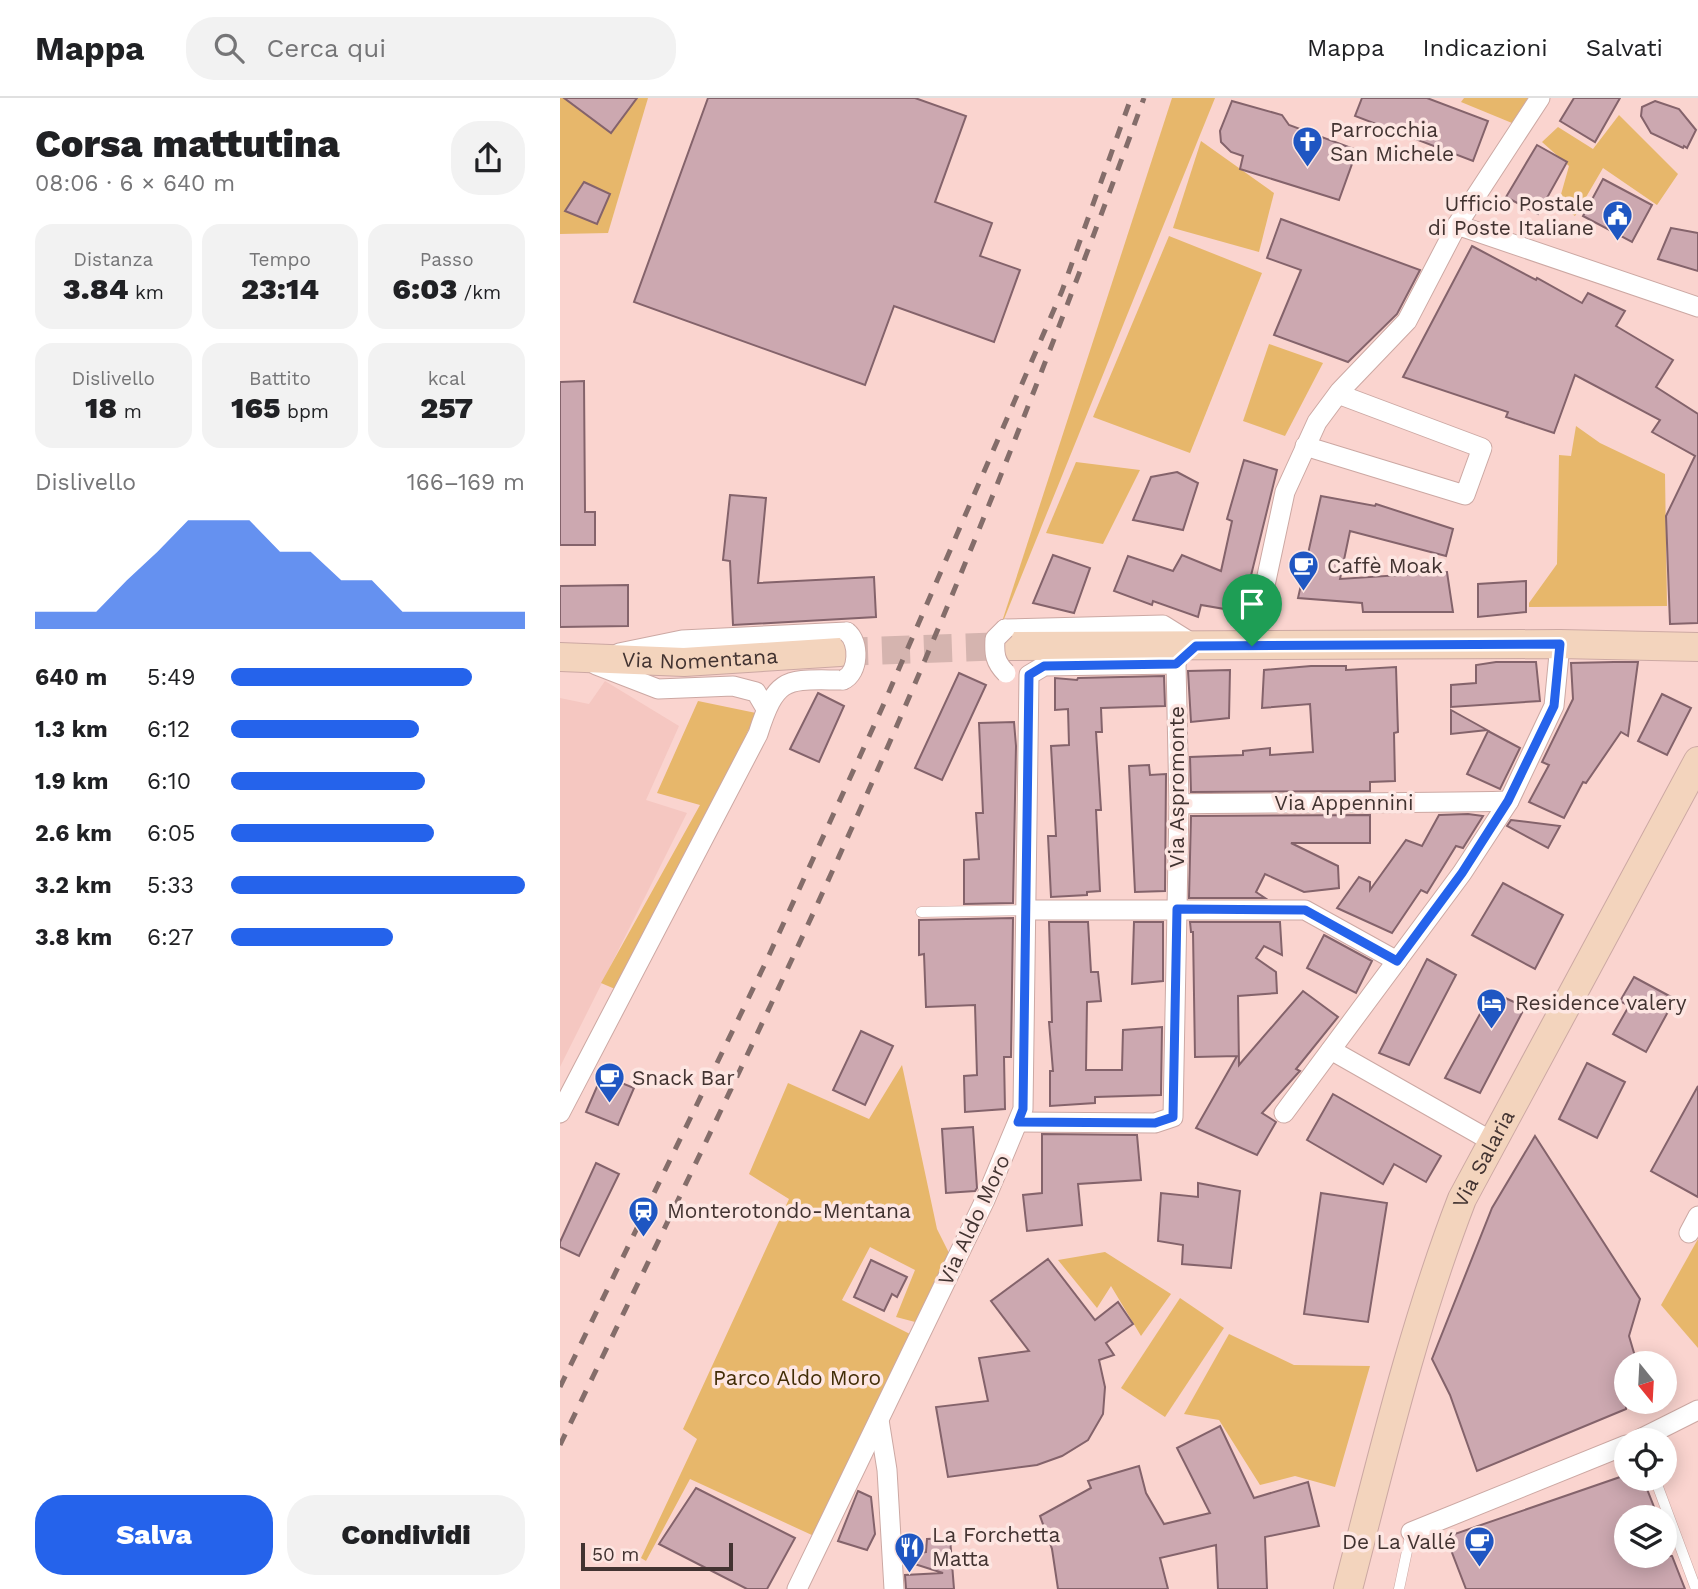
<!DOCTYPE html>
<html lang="it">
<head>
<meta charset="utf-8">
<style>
  :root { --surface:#fff; --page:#f2f2f2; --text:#202124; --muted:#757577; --line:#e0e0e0; --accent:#2563eb }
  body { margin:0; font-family:"Work Sans",sans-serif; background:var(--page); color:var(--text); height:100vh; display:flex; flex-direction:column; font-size:26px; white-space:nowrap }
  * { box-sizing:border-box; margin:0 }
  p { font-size:23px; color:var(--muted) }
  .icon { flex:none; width:38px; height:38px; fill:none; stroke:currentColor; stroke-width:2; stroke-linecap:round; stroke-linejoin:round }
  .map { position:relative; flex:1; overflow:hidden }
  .details { display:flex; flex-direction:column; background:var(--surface); width:560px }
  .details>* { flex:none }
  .needle { width:46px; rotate:162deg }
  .tools { position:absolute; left:1054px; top:1253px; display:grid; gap:14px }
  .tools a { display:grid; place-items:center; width:63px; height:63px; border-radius:50%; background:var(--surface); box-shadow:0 4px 18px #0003; font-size:35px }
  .scale { position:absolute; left:21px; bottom:18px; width:152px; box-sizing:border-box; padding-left:7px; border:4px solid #423331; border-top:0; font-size:19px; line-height:24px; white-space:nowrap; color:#423331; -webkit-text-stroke:5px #fde6e2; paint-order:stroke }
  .pin { position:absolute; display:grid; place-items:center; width:60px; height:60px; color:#fff; margin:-72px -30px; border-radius:50% 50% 50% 0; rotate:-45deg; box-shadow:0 0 7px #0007 }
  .pin .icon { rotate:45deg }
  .round { display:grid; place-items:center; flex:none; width:74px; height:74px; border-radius:28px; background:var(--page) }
  .headline { display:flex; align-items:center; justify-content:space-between; height:119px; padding:0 35px }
  h1 { font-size:38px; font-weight:800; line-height:52px }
  .figures { display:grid; grid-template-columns:repeat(3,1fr); gap:10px; height:119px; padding:7px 35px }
  .figures div { display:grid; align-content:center; border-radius:18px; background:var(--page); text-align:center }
  .figures b { font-size:30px; font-weight:800 }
  .figures small { font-size:19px; font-weight:400 }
  .figures p { font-size:19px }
  .chart { height:196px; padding:14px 35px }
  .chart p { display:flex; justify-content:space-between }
  .chart svg { width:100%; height:126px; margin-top:7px; fill:var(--accent); opacity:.7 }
  .cta { display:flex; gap:14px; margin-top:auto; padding:14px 35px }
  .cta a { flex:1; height:80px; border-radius:28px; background:var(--accent); color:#fff; font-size:28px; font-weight:800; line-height:80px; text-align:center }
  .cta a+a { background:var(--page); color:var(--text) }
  ul { padding:0 35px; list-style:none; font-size:23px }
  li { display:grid; grid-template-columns:112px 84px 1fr; align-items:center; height:52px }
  li i { height:18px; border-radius:9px; background:var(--accent) }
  header { display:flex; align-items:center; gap:42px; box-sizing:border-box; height:98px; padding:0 35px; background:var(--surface); border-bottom:2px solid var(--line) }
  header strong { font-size:33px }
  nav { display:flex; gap:38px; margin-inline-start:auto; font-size:24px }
  .search { width:490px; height:63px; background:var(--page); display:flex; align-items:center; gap:18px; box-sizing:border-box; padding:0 24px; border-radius:28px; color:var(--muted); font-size:26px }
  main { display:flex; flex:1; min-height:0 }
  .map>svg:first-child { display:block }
  .built { fill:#f5c7c1 }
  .green { fill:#e7b76b }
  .building { fill:#cca8b0; stroke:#84636b; stroke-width:2 }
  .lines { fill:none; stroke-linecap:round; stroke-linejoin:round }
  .secondary-tunnel { stroke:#d5b4af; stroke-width:28; stroke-dasharray:28 14; stroke-linecap:butt }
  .lane-casing { stroke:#cca8a3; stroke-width:11 }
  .street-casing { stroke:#cca8a3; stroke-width:21 }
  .secondary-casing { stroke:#cca8a3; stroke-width:30 }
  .lane { stroke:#fff; stroke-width:10 }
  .street { stroke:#fff; stroke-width:19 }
  .secondary { stroke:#f3d4bd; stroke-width:28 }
  .rail { stroke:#846d6a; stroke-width:5; stroke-dasharray:12 12; stroke-linecap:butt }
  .street-bridge-casing { stroke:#cca8a3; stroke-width:21; stroke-linecap:butt }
  .street-bridge { stroke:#fff; stroke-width:19 }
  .route-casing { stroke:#fff; stroke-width:14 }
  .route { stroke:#2563eb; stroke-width:9 }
  .labels { text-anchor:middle; stroke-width:7; stroke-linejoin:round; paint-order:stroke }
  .poi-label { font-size:21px; fill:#423331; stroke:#fde6e2; text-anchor:start }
  .street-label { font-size:21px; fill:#423331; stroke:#fde6e2 }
  .park-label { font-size:21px; fill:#422d06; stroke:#fde6e2 }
</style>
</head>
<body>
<header>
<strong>Mappa</strong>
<div class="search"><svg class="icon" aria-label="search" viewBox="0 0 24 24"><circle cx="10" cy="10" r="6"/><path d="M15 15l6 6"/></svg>Cerca qui</div>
<nav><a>Mappa</a><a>Indicazioni</a><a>Salvati</a></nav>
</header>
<main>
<section class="details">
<div class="headline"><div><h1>Corsa mattutina</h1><p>08:06 · 6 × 640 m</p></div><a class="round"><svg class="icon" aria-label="share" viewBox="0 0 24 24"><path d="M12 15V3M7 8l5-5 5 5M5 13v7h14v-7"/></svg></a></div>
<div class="figures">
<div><p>Distanza</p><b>3.84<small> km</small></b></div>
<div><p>Tempo</p><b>23:14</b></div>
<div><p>Passo</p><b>6:03<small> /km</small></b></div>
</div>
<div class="figures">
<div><p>Dislivello</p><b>18<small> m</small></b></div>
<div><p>Battito</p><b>165<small> bpm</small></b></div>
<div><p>kcal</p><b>257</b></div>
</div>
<div class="chart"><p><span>Dislivello</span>166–169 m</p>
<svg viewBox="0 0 160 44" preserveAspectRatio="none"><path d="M0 44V38L10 38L20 38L30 27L40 17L50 6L60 6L70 6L80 17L90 17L100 27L110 27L120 38L130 38L140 38L150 38L160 38V44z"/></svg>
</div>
<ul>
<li><b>640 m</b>5:49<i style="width:82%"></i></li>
<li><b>1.3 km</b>6:12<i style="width:64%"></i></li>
<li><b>1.9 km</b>6:10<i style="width:66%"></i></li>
<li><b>2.6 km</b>6:05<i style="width:69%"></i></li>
<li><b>3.2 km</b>5:33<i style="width:100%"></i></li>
<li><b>3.8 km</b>6:27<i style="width:55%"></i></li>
</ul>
<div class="cta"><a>Salva</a><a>Condividi</a></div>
</section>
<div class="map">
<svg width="1138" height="1491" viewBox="0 0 1138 1491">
  <rect width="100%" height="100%" fill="#fad4cf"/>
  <polygon class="built" points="45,583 119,628 86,702 127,715 0,969 0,600 29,606"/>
  <g class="green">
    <polygon points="0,0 88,0 48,135 0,136"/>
    <polygon points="612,0 655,0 438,536"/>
    <polygon points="904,0 968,0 952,25 901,4"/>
    <polygon points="1059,17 1118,76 1097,107 1043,70 1015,118 998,107 1009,68 982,44 998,29 1033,51"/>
    <polygon points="641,43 714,95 699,154 613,130"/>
    <polygon points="609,138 702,175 630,355 533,319"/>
    <polygon points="709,246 763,265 725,338 683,323"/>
    <polygon points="1016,328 1040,345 1105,376 1107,508 969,509 969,505 997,466 999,357 1011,358"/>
    <polygon points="516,364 580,372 543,446 486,435"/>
    <polygon points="138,603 196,615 175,662 55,891 41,885 140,707 97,695"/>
    <polygon points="342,967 377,1131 390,1157 359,1225 336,1219 355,1172 310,1149 282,1202 350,1236 254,1438 130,1381 86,1463 81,1460 137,1341 123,1331 229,1101 189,1076 228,985 309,1021"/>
    <polygon points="1138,1141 1138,1250 1101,1207"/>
    <polygon points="545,1154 611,1196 581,1238 551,1188 537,1210 498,1162"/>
    <polygon points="620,1200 664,1230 605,1319 561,1290"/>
    <polygon points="669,1236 734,1267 810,1268 775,1389 735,1378 700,1387 659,1322 624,1316"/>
  </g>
  <g class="building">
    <polygon points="4,0 77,0 51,35"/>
    <polygon points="148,0 355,0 406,18 375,104 432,125 420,158 460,172 434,244 334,208 305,287 74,204"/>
    <polygon points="802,0 867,0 928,23 913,63 795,18"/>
    <polygon points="1014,0 1060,0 1035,44 1000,23"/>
    <polygon points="672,3 722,17 729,27 797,52 779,102 680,71 683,58 671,54 661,44 660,33"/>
    <polygon points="1095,3 1119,11 1136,32 1127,50 1124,48 1123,50 1091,35 1081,18 1082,9"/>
    <polygon points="977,47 1007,64 978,116 946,99"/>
    <polygon points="1043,81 1092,107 1072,144 1023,118"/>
    <polygon points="24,84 50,96 37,126 5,113"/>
    <polygon points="721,121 860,172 837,216 788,264 714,237 741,172 707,160"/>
    <polygon points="1111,130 1138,135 1138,173 1098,161"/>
    <polygon points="912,148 976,182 977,180 1022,205 1028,195 1065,213 1056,228 1113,262 1096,289 1138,316 1138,525 1110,526 1106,418 1135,358 1092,334 1100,322 1015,277 994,335 946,319 948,314 843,279"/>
    <polygon points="24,283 25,414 35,414 35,447 0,447 0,284"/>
    <polygon points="684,362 717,372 682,514 641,507 638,519 593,503 592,507 554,493 568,458 613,473 622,457 661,473 672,423 667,421"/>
    <polygon points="617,374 638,385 623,432 573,422 591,379"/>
    <polygon points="170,397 206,400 198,485 314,479 316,519 173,527 170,463 163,462"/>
    <polygon points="761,398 815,408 816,406 893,431 886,458 790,433 780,481 887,474 893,514 803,514 802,505 738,500"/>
    <polygon points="493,457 530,470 514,515 473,505"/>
    <polygon points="966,483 966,514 918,519 918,486"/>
    <polygon points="68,487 68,528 0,529 0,488"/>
    <polygon points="936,564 976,564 980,603 891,609 891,587 916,585 916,567"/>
    <polygon points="1054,564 1078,564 1068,638 1061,634 1026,685 1023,684 1004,720 969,704 989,667 982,664 1013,601 1011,565"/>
    <polygon points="751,568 786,568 786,572 836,569 838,634 834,635 835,683 810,684 810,693 631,694 630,659 683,657 683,653 710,650 710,657 753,654 750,606 702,610 704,572"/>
    <polygon points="670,572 669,620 631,624 628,573"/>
    <polygon points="399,575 426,587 382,682 355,670"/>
    <polygon points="604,578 605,608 541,610 542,634 536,634 541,712 536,712 540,793 527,794 527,797 491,799 488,738 496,738 491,648 509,647 508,611 495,612 495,580 517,582 518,580"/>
    <polygon points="258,595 284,608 259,664 230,651"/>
    <polygon points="1102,596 1131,610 1107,657 1078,643"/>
    <polygon points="891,612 927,632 891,636"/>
    <polygon points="454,624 456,648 453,805 404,806 404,762 419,761 416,715 423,715 419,625"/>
    <polygon points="928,633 960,650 940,691 907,676"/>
    <polygon points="589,667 590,677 606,676 605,793 575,794 569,668"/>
    <polygon points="908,716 923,718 903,750 896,748 867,795 861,792 832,835 777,810 799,779 810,784 810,792 846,742 862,748 879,717"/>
    <polygon points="810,717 810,745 731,745 778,768 779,790 744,794 705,776 696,794 705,800 629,800 631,718"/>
    <polygon points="951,722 1000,728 988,750 947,728"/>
    <polygon points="943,785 1003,817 975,871 912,837"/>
    <polygon points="453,820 451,959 444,959 445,1011 405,1014 404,978 417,977 415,907 366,909 364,856 359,857 359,822"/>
    <polygon points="489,824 528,824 531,874 538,874 541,903 527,904 526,972 562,972 563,932 602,929 601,997 535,999 535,1005 490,1008 490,973 493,973 489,924 492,924"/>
    <polygon points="574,824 603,824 603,883 572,886"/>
    <polygon points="630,824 720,824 722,857 704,848 696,860 716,874 717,895 678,898 679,967 743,893 778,919 736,971 740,973 738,975 702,1015 716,1024 697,1057 636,1030 677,958 635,959 633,834 631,834"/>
    <polygon points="764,837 812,863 796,895 747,870"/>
    <polygon points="867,861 896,877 849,967 819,955"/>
    <polygon points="1074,879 1115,901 1086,954 1053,936 1069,908 1060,903"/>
    <polygon points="932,894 965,909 920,995 885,980"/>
    <polygon points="301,933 333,948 305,1007 273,992"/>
    <polygon points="1027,965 1065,984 1037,1040 999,1021"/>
    <polygon points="42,977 74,990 58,1027 26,1014"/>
    <polygon points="1138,988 1138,1099 1091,1073"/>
    <polygon points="773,996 881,1058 866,1084 834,1066 823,1086 747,1042"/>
    <polygon points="413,1029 417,1090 415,1093 386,1095 382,1031"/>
    <polygon points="482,1036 577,1037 581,1082 518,1086 522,1127 467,1133 463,1097 482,1095"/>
    <polygon points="975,1038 1080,1201 1069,1238 1077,1265 1066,1265 1066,1311 917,1373 890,1297 872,1261 932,1110"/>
    <polygon points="36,1065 59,1076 19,1158 0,1149 0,1144"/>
    <polygon points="638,1085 680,1093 671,1170 622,1166 623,1147 598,1143 601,1095 638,1099"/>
    <polygon points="761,1095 827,1105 808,1224 744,1216"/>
    <polygon points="488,1161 535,1222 558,1204 573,1226 546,1245 554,1257 539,1262 545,1289 543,1316 528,1342 502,1358 477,1367 388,1379 376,1309 428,1303 419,1260 469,1253 431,1203"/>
    <polygon points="311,1162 347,1179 337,1199 332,1196 324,1213 294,1199"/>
    <polygon points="660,1328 694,1400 748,1384 759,1428 705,1439 707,1491 658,1491 656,1447 600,1460 608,1491 498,1491 492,1451 480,1418 531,1390 528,1383 579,1368 586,1395 604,1426 650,1415 617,1350"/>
    <polygon points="1066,1377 1066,1381 1083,1381 1098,1419 1066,1419 1066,1458 1112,1458 1125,1491 906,1491 886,1439"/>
    <polygon points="136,1390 235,1440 207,1491 187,1491 99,1446"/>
    <polygon points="298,1393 311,1399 315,1436 307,1452 278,1443"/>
    <polygon points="390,1440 394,1491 346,1491 345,1477 383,1475 345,1463 344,1456 366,1454 367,1441"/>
  </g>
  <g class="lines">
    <polyline class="secondary-tunnel" points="280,554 447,548"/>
    <defs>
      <g id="lane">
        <polyline points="361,814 466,812"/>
        <polyline points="1095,1381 1136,1491"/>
        <polyline points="839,1491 851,1434"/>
      </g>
      <g id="street">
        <polyline points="897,127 1138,209"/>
        <polyline points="745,348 905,397 922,350 778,296"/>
        <polyline points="445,531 603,527 635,547"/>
        <polyline points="692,548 725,394 757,324 780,293 847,223 897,127 980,0"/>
        <polyline points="59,555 122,542 287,534"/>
        <polyline points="36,567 98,591 173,588 196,594 206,611"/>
        <path d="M619,706C729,704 839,706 949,703"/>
        <polyline points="466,812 745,812 837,863"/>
        <polyline points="771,952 933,1044"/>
        <path d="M0,1015L198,636C217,576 227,582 283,582"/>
        <polyline points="724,1015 902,775 949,703 994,608 1000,546"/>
        <polyline points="458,1024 595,1025 613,1019 619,706 616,566"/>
        <polyline points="1129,1135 1138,1118"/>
        <polyline points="319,1322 327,1372 334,1491"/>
        <polyline points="1078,1342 1138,1312"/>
        <polyline points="851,1434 1066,1347"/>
        <polyline points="237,1491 425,1102 463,1011 469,577 484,568 616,566"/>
      </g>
      <g id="secondary">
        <polyline points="447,548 1000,546 1138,549"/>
        <path id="s1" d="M0,559L124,564L280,554"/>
        <path id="s2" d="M788,1491C822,1360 853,1228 902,1101L1138,663"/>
      </g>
    </defs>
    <use href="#lane" class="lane-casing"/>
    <use href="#street" class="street-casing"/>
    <use href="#secondary" class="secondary-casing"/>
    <use href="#lane" class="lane"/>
    <use href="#street" class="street"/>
    <use href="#secondary" class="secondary"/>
    <g class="rail">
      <polyline points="0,1289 204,868 322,610 502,193 571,0"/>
      <path d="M0,1347C113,1112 228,878 332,639C423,429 506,215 584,0"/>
    </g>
    <defs>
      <g id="street-bridge">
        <path d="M445,531L435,541C434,556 435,564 446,575"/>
        <path d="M283,582C299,575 300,544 287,534"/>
      </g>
    </defs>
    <use href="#street-bridge" class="street-bridge-casing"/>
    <use href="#street-bridge" class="street-bridge"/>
  </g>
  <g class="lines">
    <defs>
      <polygon id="route" points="1000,546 994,608 948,703 902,775 837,863 745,812 617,811 613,1019 595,1025 458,1024 463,1011 469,577 484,568 616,566 636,548"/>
    </defs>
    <use href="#route" class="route-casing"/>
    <use href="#route" class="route"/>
  </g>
  <defs>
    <symbol id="church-pin" viewBox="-11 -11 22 30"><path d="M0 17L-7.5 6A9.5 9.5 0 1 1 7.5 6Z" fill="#1f56c2" stroke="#fde6e2"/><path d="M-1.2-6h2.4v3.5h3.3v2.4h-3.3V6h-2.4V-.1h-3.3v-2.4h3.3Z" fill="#fff"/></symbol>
    <symbol id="civic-pin" viewBox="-11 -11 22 30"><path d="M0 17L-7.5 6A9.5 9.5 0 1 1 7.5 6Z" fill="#1f56c2" stroke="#fde6e2"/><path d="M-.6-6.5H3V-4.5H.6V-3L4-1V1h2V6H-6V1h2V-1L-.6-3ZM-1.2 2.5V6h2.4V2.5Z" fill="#fff"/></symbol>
    <symbol id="cafe-pin" viewBox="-11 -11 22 30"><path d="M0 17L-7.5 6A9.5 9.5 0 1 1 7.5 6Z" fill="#1f56c2" stroke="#fde6e2"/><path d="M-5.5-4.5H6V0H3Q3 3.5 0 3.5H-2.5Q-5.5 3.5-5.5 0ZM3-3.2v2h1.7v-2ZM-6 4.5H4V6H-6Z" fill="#fff"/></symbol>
    <symbol id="hotel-pin" viewBox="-11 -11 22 30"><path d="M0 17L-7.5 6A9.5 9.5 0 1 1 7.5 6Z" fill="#1f56c2" stroke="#fde6e2"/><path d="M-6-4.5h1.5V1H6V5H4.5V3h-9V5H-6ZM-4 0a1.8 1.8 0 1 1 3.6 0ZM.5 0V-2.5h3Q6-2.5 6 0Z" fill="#fff"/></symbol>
    <symbol id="station-pin" viewBox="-11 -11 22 30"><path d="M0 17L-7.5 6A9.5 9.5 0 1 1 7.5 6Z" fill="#1f56c2" stroke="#fde6e2"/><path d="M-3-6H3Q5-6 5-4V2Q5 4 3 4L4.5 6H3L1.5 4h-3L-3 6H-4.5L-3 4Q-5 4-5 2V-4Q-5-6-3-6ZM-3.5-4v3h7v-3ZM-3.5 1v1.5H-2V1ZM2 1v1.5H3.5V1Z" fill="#fff"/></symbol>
    <symbol id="restaurant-pin" viewBox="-11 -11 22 30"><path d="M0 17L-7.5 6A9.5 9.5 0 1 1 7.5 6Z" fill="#1f56c2" stroke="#fde6e2"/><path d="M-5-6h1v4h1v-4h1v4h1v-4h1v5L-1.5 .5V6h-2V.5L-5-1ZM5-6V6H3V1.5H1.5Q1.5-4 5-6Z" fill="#fff"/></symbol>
  </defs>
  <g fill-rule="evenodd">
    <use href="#church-pin" x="730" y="26" width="35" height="47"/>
    <use href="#civic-pin" x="1040" y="100" width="35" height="47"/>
    <use href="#cafe-pin" x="726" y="450" width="35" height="47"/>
    <use href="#hotel-pin" x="914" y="888" width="35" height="47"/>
    <use href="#cafe-pin" x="32" y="962" width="35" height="47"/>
    <use href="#station-pin" x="66" y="1096" width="35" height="47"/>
    <use href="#cafe-pin" x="902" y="1426" width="35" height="47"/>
    <use href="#restaurant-pin" x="332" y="1432" width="35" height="47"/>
  </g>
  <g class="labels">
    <g class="poi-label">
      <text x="770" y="39">Parrocchia<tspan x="770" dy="24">San Michele</tspan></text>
      <text x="1034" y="113" text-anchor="end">Ufficio Postale<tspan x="1034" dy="24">di Poste Italiane</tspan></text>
      <text x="767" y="475">Caffè Moak</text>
      <text x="955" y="912">Residence valery</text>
      <text x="72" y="987">Snack Bar</text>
      <text x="107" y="1120">Monterotondo-Mentana</text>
      <text x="372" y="1444">La Forchetta<tspan x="372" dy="24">Matta</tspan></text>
      <text x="896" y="1451" text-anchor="end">De La Vallé</text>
    </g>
    <g class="street-label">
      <text dy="7" stroke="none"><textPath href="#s1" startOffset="140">Via Nomentana</textPath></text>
      <text transform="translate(617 689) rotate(-90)" y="7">Via Aspromonte</text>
      <text x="784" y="712">Via Appennini</text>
      <text dy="7" stroke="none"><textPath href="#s2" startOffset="452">Via Salaria</textPath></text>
      <text transform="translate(414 1122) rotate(-65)" y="7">Via Aldo Moro</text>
    </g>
    <g class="park-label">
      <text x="237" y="1287">Parco Aldo Moro</text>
    </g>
  </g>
</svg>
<div class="tools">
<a><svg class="needle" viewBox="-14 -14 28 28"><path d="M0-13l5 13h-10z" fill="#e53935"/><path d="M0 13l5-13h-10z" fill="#757577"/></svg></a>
<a><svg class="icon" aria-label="locate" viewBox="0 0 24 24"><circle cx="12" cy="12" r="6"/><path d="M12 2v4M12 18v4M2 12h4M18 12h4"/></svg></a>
<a><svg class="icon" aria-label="layers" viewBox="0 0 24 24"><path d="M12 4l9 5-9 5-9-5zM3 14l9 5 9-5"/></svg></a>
</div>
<div class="scale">50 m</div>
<div class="pin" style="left:692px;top:548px;background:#1e9e55"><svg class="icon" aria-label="arrive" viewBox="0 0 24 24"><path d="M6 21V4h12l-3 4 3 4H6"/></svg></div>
</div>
</main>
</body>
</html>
